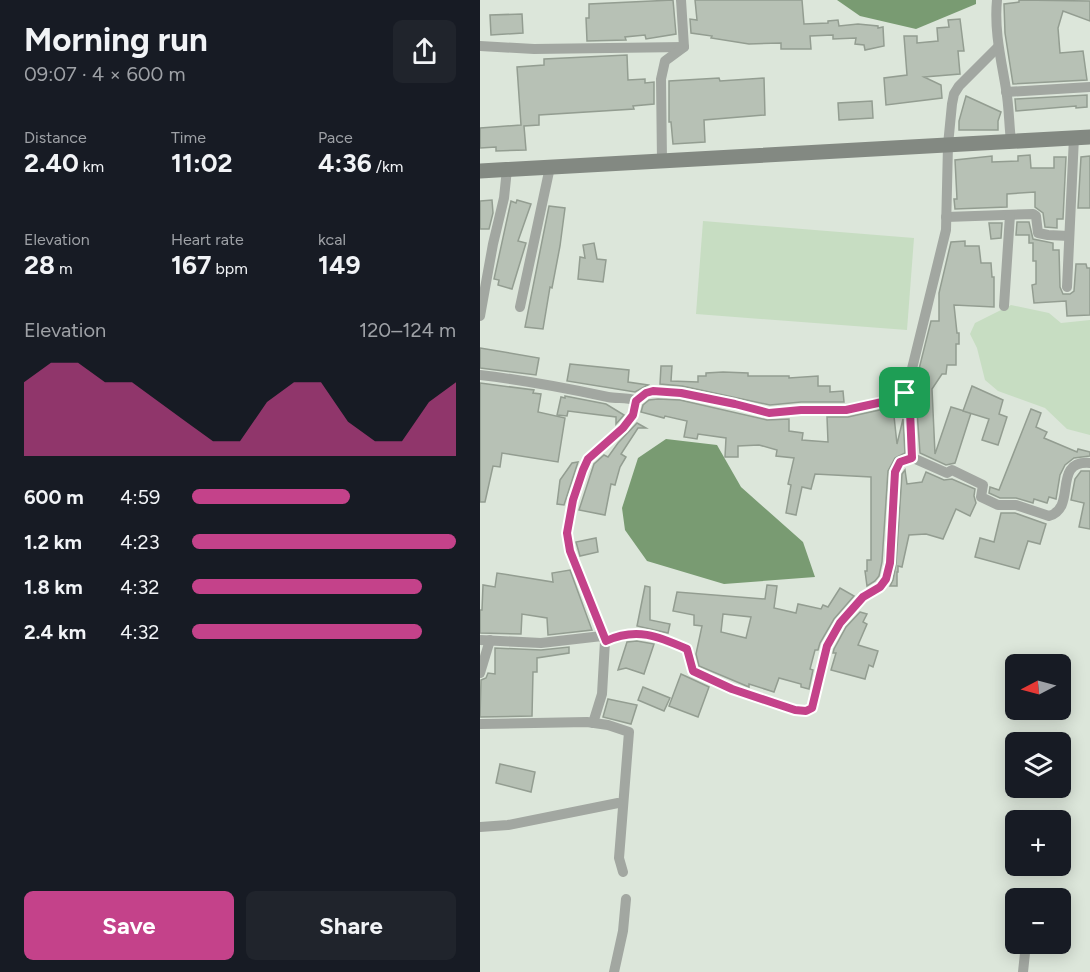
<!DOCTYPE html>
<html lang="en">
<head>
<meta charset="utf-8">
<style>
  :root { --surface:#171b24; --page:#20242c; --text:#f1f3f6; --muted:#9ea1a6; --accent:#c4428a }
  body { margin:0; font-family:Figtree,sans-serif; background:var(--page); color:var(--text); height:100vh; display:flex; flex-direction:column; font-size:22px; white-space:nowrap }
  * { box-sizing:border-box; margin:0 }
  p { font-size:20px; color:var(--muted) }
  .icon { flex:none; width:33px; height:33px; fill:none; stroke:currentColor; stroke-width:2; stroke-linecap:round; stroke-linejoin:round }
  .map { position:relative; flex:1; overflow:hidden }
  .panel { display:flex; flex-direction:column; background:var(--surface); width:480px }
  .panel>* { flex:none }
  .needle { width:39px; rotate:264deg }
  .tools { position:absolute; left:525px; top:654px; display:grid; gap:12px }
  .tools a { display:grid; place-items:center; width:66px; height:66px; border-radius:9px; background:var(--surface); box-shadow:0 3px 15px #0003; font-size:30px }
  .pin { position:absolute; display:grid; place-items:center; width:51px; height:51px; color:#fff; margin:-26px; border-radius:12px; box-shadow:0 3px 9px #0006 }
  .round { display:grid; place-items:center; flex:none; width:63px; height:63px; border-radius:9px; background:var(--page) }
  .summary { display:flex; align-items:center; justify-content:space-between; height:102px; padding:0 24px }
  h1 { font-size:33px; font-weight:700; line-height:45px }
  .stats { display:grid; grid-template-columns:repeat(3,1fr); gap:9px; height:102px; padding:6px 24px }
  .stats div { display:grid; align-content:center }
  .stats b { font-size:26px; font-weight:700 }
  .stats small { font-size:16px; font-weight:400 }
  .stats p { font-size:16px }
  .chart { height:168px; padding:12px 24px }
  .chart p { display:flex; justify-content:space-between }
  .chart svg { width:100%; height:108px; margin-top:6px; fill:var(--accent); opacity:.7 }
  .button { display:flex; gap:12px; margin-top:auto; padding:12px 24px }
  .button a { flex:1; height:69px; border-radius:9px; background:var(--accent); color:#fff; font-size:24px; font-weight:700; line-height:69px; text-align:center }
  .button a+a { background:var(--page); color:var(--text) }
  ul { padding:0 24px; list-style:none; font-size:20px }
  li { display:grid; grid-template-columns:96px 72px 1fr; align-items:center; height:45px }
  li i { height:15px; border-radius:8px; background:var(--accent) }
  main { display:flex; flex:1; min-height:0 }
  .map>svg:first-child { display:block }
  .green { fill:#c7ddc2 }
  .water { fill:#799b72 }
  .building { fill:#b7c1b5; stroke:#939d91; stroke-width:1.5; fill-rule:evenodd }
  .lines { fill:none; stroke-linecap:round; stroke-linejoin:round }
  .street { stroke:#a2a7a1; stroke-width:10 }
  .secondary { stroke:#838982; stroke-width:15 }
  .route-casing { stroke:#fff; stroke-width:12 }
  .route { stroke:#c4428a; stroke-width:8 }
</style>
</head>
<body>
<main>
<section class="panel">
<div class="summary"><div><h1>Morning run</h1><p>09:07 · 4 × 600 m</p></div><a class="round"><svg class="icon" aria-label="share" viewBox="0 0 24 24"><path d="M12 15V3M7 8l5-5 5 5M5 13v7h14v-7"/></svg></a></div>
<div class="stats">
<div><p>Distance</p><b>2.40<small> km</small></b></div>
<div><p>Time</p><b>11:02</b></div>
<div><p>Pace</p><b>4:36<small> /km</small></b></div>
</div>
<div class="stats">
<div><p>Elevation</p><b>28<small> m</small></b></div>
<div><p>Heart rate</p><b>167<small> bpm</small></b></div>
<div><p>kcal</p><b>149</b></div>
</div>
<div class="chart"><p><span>Elevation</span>120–124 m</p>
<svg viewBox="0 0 160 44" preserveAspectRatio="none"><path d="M0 44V14L10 6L20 6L30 14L40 14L50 22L60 30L70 38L80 38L90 22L100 14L110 14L120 30L130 38L140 38L150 22L160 14V44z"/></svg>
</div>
<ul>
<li><b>600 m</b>4:59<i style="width:60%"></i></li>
<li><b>1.2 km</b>4:23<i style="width:100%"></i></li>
<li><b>1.8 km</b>4:32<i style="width:87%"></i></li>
<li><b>2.4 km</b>4:32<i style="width:87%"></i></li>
</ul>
<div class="button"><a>Save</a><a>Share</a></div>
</section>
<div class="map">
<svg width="610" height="972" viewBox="0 0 610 972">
  <rect width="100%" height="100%" fill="#dce6da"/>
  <g class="green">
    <polygon points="223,221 434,238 427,330 216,314"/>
    <polygon points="531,305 569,313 581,323 610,320 610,435 587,429 565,408 518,391 505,380 497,348 490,334 495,323"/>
  </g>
  <g class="water">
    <polygon points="357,0 496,0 496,4 436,29 380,16"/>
    <polygon points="186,439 237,445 261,487 323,542 335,577 244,584 167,561 145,530 142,508 158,458"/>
  </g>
  <g class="building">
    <polygon points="193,0 196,34 166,39 165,35 145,37 146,40 107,41 106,18 109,18 109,4"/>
    <polygon points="215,0 322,0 324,24 348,23 348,21 358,20 359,26 378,24 398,26 398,28 403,27 404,46 385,50 384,45 375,44 376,38 353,39 353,35 330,36 331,49 301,49 301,43 269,44 231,38 232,36 211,33 210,19 217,20"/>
    <polygon points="539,0 610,1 610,21 583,11 578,28 580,53 603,51 607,80 533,84 525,33 524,4 539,2"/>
    <polygon points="42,14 43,33 11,35 10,15"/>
    <polygon points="480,19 484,51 478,51 480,74 444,77 461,85 462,98 406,105 404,78 427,75 424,36 437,36 437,43 458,41 457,28 469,27 468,20"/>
    <polygon points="147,55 148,80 165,79 165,83 174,82 174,104 153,106 154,109 59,115 59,125 44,126 46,150 16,151 16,147 0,148 0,128 41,125 37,67 64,65 64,59"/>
    <polygon points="239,78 240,81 284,78 285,115 224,120 225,142 193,144 191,122 189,122 189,81"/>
    <polygon points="607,95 607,107 596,108 596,106 536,111 535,99"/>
    <polygon points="486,96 521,112 518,121 518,130 479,130 479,121"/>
    <polygon points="392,101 393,118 359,120 358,103"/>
    <polygon points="550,155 551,168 574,168 574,157 586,157 583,219 577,219 577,228 565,227 563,213 555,207 555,192 527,194 527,207 475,209 474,199 477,199 475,160 512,156 512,162 538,161 538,156"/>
    <polygon points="610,156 610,208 598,208 601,157"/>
    <polygon points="12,200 13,213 9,229 0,229 0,201"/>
    <polygon points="37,200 51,204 38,241 46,243 32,289 18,285 19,280 14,279 31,201 36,203"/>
    <polygon points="69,206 85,208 80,246 72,288 70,287 63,329 45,327"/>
    <polygon points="537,222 549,222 553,239 573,243 573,250 579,250 580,287 583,294 590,294 594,291 596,264 606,264 607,268 610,268 610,315 587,316 586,301 554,303 552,285 556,284 556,261 553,261 553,243 549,243 549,235 536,235"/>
    <polygon points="509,223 522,223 521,238 511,239"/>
    <polygon points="485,241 485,246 499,246 501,263 511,263 512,277 514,277 514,307 474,305 477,333 479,333 479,344 476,344 476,365 467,365 466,374 462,374 452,389 455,454 471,407 491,413 475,463 466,465 440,453 437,411 433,393 451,321 459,321 459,293 471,242"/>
    <polygon points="114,243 117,259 126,260 123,282 98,279 100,257 105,258 103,245"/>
    <polygon points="0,348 59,358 56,375 0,368"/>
    <polygon points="90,364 149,370 148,382 168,385 155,392 87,381"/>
    <polygon points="181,366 192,366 191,381 218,382 218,376 226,376 226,373 243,372 268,373 268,376 309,376 309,378 338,376 338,386 350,386 350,392 363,391 364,402 321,402 290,405 202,386 180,384"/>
    <polygon points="0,383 54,390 53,393 61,394 58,412 85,418 78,462 22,453 20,467 13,466 5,502 0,502"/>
    <polygon points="492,386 523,400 519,414 527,417 518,445 502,440 509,419 483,411"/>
    <polygon points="85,396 126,404 144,415 136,424 136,417 88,411 87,416 77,415 81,397 85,398"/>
    <polygon points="178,399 200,400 287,420 309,419 309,431 323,433 322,440 348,442 347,417 368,417 413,407 417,444 423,419 425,453 415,458 408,471 402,562 399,576 395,581 387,586 385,571 387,571 387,560 391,560 391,477 335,474 331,489 322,487 316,515 306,513 311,485 308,484 314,458 296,456 297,450 279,445 258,446 258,457 245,457 246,438 218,434 217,439 204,437 207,421 185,416 184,418 161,412 163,405 169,400"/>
    <polygon points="551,409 561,413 556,427 567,432 564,438 597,452 598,449 610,452 610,456 594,458 585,465 580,475 576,499 569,497 567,503 554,499 553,503 536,498 520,498 509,493 510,487 519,490"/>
    <polygon points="157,423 166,428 158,428 141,454 146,457 140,467 135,485 131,484 125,515 99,510 114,464 124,455 128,457 138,443"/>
    <polygon points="98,462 84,505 77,504 80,480 92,463"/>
    <polygon points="425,470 427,484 442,482 446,472 464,480 472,479 495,489 494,496 496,503 490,516 476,509 463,539 446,534 429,535 422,567 418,566 418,572 417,572 417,586 410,586 413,580 416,564 422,474"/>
    <polygon points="601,471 610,471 610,529 599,527 604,503 591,500 595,479"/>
    <polygon points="521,513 535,513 566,524 560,544 548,541 539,569 495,557 500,538 514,542"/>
    <polygon points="116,538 118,552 100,556 96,542"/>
    <polygon points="90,570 112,630 68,635 67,618 42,614 41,634 0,633 0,610 2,610 3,585 15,587 17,573 73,582 72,573"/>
    <path d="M287,585L297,586L294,608L316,613L318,604L341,609L343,605L348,607L360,588L374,596L354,619L340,643L338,650H335L330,669L333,670L329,689L321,687V684L299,678L294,692L269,684V687L219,666L216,654L222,626L214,625V615L193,611L197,592L285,599ZM243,614L271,617L266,638L241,632Z"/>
    <polygon points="165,586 170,587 170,620 190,624 188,633 157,626"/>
    <polygon points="380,612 387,614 383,622 387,624 378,645 398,651 393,667 389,665 385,679 351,670 356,653 353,653 354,649 366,627"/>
    <polygon points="157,641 174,644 164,674 146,668 138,670 147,642"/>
    <polygon points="89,647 89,653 57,658 57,672 53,672 52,716 0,717 1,680 6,678 8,673 15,674 15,648 61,650"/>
    <polygon points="201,674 229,687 218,717 189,706"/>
    <polygon points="163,687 190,698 184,711 158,700"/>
    <polygon points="128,699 157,705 151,724 123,717"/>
    <polygon points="20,764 55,772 51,792 16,783"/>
  </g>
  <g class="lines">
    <g class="street">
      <path d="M517,0C514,30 521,59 526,89C529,106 529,124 531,141"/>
      <polyline points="0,46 54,49 204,47"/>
      <polyline points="526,92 610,87"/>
      <polyline points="182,161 181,79 185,61 204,47 201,0"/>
      <polyline points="466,217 553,214 556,216 558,233 568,235 589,236"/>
      <polyline points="587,287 594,137"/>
      <polyline points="524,306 530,215"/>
      <polyline points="40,307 70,167"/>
      <polyline points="0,316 13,244 24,198 27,169"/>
      <path d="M0,375C44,380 86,388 128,397C137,399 148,397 156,401L153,415L143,428L108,459L103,470L93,500L87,533L90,551L125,641L122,694L113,723"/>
      <path d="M425,393L430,411L433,458L467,473L472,470L503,485L501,497L518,505H536L569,516C598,508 571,460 610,463"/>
      <polyline points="156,401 166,393 178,391 201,393 255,404 289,413 321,410 366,410 416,399 423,396 428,385 466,230 468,145 472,104 474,94 479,86 518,47"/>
      <path d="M0,640L61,643L122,636L125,641C156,627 178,636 207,649L213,671L252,689L315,710L326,711L332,708L347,646L360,623L383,597L400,587L406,579L409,563L415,472L421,462L433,458"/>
      <polyline points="0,673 10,640"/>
      <polyline points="0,724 107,722 128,725 149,732 139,858 143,872"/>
      <polyline points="0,827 28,825 138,803"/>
      <polyline points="134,972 143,931 146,899"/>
      <polyline points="543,972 545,953"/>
    </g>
    <polyline class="secondary" points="0,171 610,137"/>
  </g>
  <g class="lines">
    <defs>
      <path id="route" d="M173,391L201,393L255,404L289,413L321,410H366L416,399L425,393L430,411L432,458L420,462L415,472L410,563L406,579L400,587L383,597L360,623L347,646L332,708L326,711L315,710L252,689L213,671L207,649C178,636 156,627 126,641L90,551L87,533L93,500L103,470L108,459L143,428L153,415L156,401L166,393Z"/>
    </defs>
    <use href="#route" class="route-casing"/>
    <use href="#route" class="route"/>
  </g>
</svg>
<div class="tools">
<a><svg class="needle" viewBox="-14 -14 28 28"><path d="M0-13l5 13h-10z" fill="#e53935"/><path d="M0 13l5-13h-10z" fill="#9ea1a6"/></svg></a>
<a><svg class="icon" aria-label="layers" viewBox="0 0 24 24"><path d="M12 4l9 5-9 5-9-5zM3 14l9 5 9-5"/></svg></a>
<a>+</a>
<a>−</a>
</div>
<div class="pin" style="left:425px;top:393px;background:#1e9e55"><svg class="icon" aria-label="arrive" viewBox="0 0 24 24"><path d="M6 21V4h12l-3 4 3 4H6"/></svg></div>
</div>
</main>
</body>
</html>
